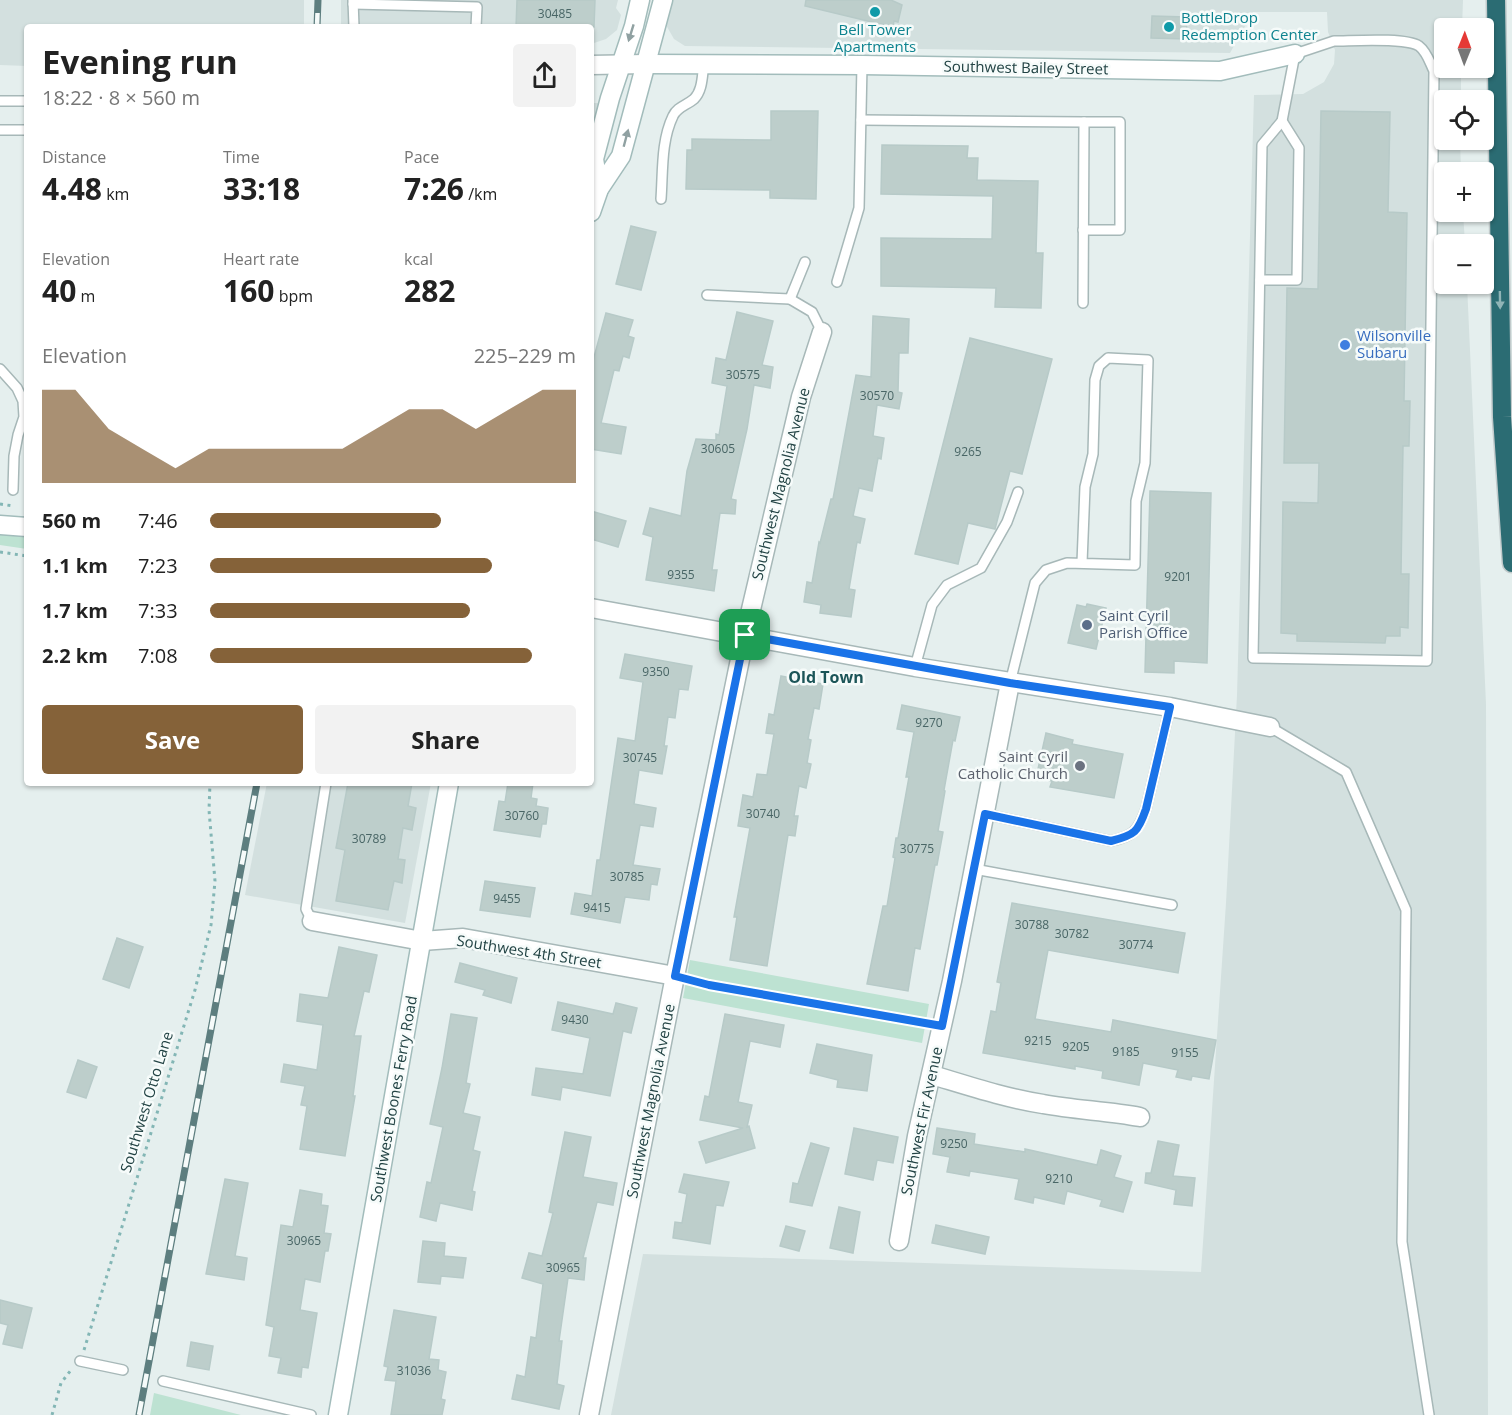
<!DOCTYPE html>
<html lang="en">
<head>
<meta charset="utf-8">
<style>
  :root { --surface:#fff; --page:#f2f2f2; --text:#222; --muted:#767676; --accent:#856239 }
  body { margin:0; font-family:"Open Sans",sans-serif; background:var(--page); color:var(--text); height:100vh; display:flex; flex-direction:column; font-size:22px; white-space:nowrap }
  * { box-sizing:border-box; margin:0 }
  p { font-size:20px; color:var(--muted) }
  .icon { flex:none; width:33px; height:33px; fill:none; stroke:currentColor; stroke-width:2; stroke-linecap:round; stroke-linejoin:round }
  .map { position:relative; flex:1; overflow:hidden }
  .drawer { position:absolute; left:24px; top:24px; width:570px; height:762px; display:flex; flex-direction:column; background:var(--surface); border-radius:6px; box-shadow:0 2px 4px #0004 }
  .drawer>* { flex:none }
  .needle { width:39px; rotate:1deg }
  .tools { position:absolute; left:1434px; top:18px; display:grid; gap:12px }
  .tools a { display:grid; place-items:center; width:60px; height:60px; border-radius:6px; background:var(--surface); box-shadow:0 2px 4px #0004; font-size:30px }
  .pin { position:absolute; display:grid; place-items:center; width:51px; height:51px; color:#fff; margin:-26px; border-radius:12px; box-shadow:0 3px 9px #0006 }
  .round { display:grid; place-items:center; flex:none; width:63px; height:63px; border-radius:6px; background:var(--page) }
  .headline { display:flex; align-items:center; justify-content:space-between; height:102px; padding:0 18px }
  h1 { font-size:33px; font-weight:700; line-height:45px }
  .metrics { display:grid; grid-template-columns:repeat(3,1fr); gap:9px; height:102px; padding:6px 18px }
  .metrics div { display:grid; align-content:center }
  .metrics b { font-size:30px; font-weight:700 }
  .metrics small { font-size:16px; font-weight:400 }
  .metrics p { font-size:16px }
  .chart { height:168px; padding:12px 18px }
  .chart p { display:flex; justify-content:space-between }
  .chart svg { width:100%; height:108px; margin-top:6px; fill:var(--accent); opacity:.7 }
  .cta { display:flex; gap:12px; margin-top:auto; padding:12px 18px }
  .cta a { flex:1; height:69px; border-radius:6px; background:var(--accent); color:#fff; font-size:24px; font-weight:700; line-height:69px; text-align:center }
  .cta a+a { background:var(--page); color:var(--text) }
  ul { padding:0 18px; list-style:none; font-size:20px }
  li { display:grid; grid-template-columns:96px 72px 1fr; align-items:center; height:45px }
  li i { height:15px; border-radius:8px; background:var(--accent) }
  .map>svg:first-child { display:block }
  .built { fill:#d3e0df }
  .green { fill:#bde2d2 }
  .building { fill:#bdcecb; stroke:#b7cac8; stroke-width:1.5 }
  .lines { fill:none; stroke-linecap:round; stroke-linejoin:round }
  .lane-casing { stroke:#a7b8b8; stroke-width:12 }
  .street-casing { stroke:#a7b8b8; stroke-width:21 }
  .secondary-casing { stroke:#a2bcbb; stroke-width:21 }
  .highway-casing { stroke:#c1cacb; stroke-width:21 }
  .path { stroke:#83b6b5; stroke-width:3; stroke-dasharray:3 4.5; stroke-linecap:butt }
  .lane { stroke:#fff; stroke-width:9 }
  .street { stroke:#fff; stroke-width:18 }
  .secondary { stroke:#fff; stroke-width:18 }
  .highway { stroke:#2b6c73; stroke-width:18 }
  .rail-casing { stroke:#5d7e7f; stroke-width:7 }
  .rail { stroke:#f6fbfa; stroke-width:4.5; stroke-dasharray:14; stroke-linecap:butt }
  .oneway { fill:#90a1a2 }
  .oneway2 { fill:#90b4b6 }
  .route-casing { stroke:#fff; stroke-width:12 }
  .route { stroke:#1a73e8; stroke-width:8 }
  .culture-dot { fill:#0f9aa8; stroke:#f6fbfa; stroke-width:2 }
  .shop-dot { fill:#3f7fe0; stroke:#f6fbfa; stroke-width:2 }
  .service-dot { fill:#5c6f8a; stroke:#f6fbfa; stroke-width:2 }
  .worship-dot { fill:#6b7280; stroke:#f6fbfa; stroke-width:2 }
  .labels { text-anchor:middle; stroke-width:5; stroke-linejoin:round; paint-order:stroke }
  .number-label { font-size:12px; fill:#496666 }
  .culture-label { font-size:15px; fill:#0d838f; stroke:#f6fbfa; text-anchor:start }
  .street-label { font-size:15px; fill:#224344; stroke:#f6fbfa }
  .shop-label { font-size:15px; fill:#366cbe; stroke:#f6fbfa; text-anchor:start }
  .service-label { font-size:15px; fill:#4e5e75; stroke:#f6fbfa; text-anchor:start }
  .worship-label { font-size:15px; fill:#5b616d; stroke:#f6fbfa; text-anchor:end }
  .neighbourhood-label { font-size:16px; font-weight:bold; fill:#1c5558; stroke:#f6fbfa }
</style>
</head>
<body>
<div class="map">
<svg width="1512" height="1415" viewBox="0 0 1512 1415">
  <rect width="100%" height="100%" fill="#e5efee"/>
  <g class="built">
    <polygon points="0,0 304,0 304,27 27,27 27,66 0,65"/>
    <polygon points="341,0 618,0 616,8 621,15 617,30 606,39 591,44 591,27 341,27"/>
    <polygon points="670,0 1463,0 1462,28 1444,28 1444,68 1461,68 1461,100 1444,100 1444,140 1460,140 1461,172 1444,172 1444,212 1463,212 1465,244 1444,244 1444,284 1467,284 1486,704 1488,1415 611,1415 643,1254 1201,1272 1226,903 1237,695 1254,95 1303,94 1324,82 1334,64 1335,50 1328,32 1327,12 1253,12 1230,53 685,46 674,39 666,25"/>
    <polygon points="591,103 602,103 591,144"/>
    <polygon points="267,783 431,783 405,923 245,895"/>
  </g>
  <g class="green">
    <polygon points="0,534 27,537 27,549 0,545"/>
    <polygon points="690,960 929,1004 922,1043 683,998"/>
    <polygon points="154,1393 241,1415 150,1415"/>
  </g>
  <g class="building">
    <polygon points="517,0 595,0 594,27 516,27"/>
    <polygon points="806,0 891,0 902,5 898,22 894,21 893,27 805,6"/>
    <polygon points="1152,16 1187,17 1186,39 1151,38"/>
    <polygon points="771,111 818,111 816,199 770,198 770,190 686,189 687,150 692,150 692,139 771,140"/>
    <polygon points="1321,111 1390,112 1388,212 1407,213 1404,401 1410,401 1409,446 1403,446 1401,574 1409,574 1408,628 1400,627 1400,636 1386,636 1385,643 1297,641 1297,634 1281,633 1283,502 1318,503 1319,463 1284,463 1287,288 1318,289"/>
    <polygon points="882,145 968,146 967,158 978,158 977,180 1038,181 1036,253 1043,253 1041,308 995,307 996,288 881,286 881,238 992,239 993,196 881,194"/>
    <polygon points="631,226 656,232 641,290 616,284"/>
    <polygon points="737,312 773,321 762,365 773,367 770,388 754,385 747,429 731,499 736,500 735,514 720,513 712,570 717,570 714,591 646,580 653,537 643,534 650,508 681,516 687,471 696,439 716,440 716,434 719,435 727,386 712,383 716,358 726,360"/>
    <polygon points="606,313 633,320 628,336 634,338 629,358 623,356 619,371 614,370 601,423 626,427 621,454 591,449 591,368"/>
    <polygon points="873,316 909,319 908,353 899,353 898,392 902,393 899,409 877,405 873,436 884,438 881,459 878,458 872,491 859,488 853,516 865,519 860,543 857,542 849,589 855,590 851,617 820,613 821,605 804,602 807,582 812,583 819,542 820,543 831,499 833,499 856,375 871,377"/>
    <polygon points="970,338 1052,359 1022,474 1010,471 995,529 968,523 958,564 915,554"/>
    <polygon points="1150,491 1211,493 1207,663 1174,661 1174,673 1145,672"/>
    <polygon points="591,511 626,521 618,547 591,539"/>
    <polygon points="1087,604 1106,608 1096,649 1068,643 1077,605 1086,607"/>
    <polygon points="625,654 692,666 688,690 679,689 675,718 668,717 664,746 667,746 662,774 639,770 634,804 656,808 653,827 640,825 633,865 660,869 657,885 651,884 649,900 625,897 620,923 571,914 575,893 592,896 597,860 600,860 618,738 635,741 643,682 620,678"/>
    <polygon points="781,676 823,684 819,709 814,708 808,739 811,740 807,763 811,764 806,788 799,786 794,816 798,816 795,836 788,835 767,966 730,960 737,917 734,917 750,828 738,826 743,795 753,797 757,774 767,775 774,734 766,733 769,714 774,715"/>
    <polygon points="902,705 960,717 955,741 953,740 944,790 945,791 938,831 943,832 937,865 935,865 920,949 915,948 908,991 867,984 883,906 887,906 895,858 893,857 896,838 898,838 909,777 906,777 914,732 897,729"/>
    <polygon points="1046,733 1073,740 1072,744 1123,754 1114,798 1050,787 1052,781 1036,778"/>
    <polygon points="348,783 412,783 408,806 416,808 412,830 403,828 398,859 405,860 402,883 394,881 388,910 336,901 345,850 336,848"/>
    <polygon points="508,783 533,783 531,798 537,799 536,806 548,808 546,824 542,824 540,837 494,830 499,801 505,802"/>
    <polygon points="485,881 535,888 530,917 480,910"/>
    <polygon points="1012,903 1185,933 1178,973 1048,950 1035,1019 1111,1032 1113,1020 1216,1040 1209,1079 1192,1076 1191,1080 1176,1077 1178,1070 1143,1063 1139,1085 1102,1078 1103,1071 1075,1066 1075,1069 983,1053 991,1011 996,1012 1001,983 997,982"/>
    <polygon points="117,938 143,947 129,988 103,979"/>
    <polygon points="339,947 377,955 369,992 364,991 354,1036 361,1036 353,1096 355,1096 345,1156 300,1149 307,1106 301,1105 305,1086 281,1082 284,1064 317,1070 323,1025 297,1021 300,994 328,998"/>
    <polygon points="460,963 517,978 511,1003 483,995 485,990 455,982"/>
    <polygon points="558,1002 613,1014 616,1003 637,1008 631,1033 623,1031 610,1096 562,1087 560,1100 532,1095 536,1068 583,1074 590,1038 552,1030"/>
    <polygon points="451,1014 477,1018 466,1083 470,1084 463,1113 480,1117 473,1150 480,1152 472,1191 475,1192 472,1210 440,1203 436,1221 420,1217 427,1182 431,1183 443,1127 430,1124 442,1068"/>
    <polygon points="725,1014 784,1025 780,1047 750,1041 738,1102 752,1105 747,1127 749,1126 755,1148 706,1163 699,1142 743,1128 700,1120 705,1096 709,1097"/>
    <polygon points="817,1044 872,1055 867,1091 837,1087 838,1080 810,1073"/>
    <polygon points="78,1060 97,1067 86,1098 67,1092"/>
    <polygon points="854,1128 898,1137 893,1163 877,1160 873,1180 845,1174"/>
    <polygon points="937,1128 975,1134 974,1144 1025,1152 1025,1149 1097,1165 1101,1150 1121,1156 1114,1177 1132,1182 1123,1212 1100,1206 1102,1200 1067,1191 1064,1204 1034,1197 1033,1203 1015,1199 1019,1179 970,1171 969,1176 947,1172 950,1157 933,1154"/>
    <polygon points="565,1132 591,1137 583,1177 617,1183 613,1205 597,1202 583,1258 586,1258 584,1280 568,1278 559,1341 562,1341 557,1384 564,1386 559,1409 512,1399 517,1375 525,1377 531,1337 536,1338 543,1284 522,1278 529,1253 542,1256 553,1213 549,1212"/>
    <polygon points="1158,1141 1179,1145 1173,1176 1195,1178 1192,1206 1174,1204 1176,1190 1145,1183 1146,1173 1151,1173"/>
    <polygon points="811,1143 829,1148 812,1206 790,1202 793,1183 798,1184"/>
    <polygon points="684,1174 729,1182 723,1206 716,1205 710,1244 673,1238 675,1222 682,1223 687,1194 679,1192"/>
    <polygon points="225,1179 248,1183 235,1256 247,1258 244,1280 206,1274"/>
    <polygon points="300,1190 322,1194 321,1205 328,1206 324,1233 331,1234 328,1251 325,1251 320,1282 305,1279 300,1310 317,1313 308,1368 302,1367 301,1377 278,1373 281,1358 269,1356 274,1327 266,1325 281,1225 293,1227"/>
    <polygon points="839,1207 860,1212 853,1253 830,1248"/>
    <polygon points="936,1225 989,1237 985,1254 932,1243"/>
    <polygon points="786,1226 805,1231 799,1251 780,1246"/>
    <polygon points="423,1241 445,1243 444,1256 466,1258 463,1278 441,1276 440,1284 418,1282"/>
    <polygon points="0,1300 32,1308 22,1348 3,1344 8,1325 0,1323"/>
    <polygon points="394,1310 436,1317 429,1359 439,1360 438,1370 446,1372 441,1399 445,1400 442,1415 391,1415 396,1381 385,1380 388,1367 384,1366"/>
    <polygon points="191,1342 213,1346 209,1370 187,1366"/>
  </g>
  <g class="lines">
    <defs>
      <g id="lane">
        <polyline points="353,0 354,27"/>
        <polyline points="353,4 477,7 476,27"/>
        <path d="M1334,41C1352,41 1405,37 1419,46C1427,52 1430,63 1434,71L1427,661L1253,658L1262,145L1282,121L1295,54Z"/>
        <polyline points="0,101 27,101"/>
        <polyline points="861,120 1084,122 1083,303"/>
        <polyline points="0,130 27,130"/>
        <path d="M661,199C663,171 661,141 673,116C677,107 687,105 694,99C703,90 702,75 704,64"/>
        <polyline points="1083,230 1120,230 1120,122 1084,122"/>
        <polyline points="1260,280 1297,280 1299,148 1282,121"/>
        <polyline points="837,282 859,208 862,65"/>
        <polyline points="707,295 790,299 805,262"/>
        <polyline points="790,299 812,312 822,332"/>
        <polyline points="0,369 17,388 23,401 24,417 18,435 14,456 13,490"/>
        <polyline points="915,667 932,605 947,585 981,568 1007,522 1018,492"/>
        <polyline points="1010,683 1035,583 1046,570 1067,563 1135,565 1136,501 1145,463 1148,360 1108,358 1099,366 1095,380 1093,454 1085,487 1082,563"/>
        <polyline points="1270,727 1346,772 1406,910 1402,1242 1429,1415"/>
        <path d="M985,814L1111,841C1134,836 1138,831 1146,809L1170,707"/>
        <polyline points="974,869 1172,905"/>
        <polyline points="312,921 306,909 326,783"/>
        <polyline points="80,1361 123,1370"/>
        <polyline points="163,1381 311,1415"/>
      </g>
      <g id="street">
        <polyline points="591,65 646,64"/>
        <polyline points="591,608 915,667 1170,707 1270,727"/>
        <polyline points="312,921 422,941 463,938 675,976"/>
        <path d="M932,1075C969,1086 1005,1098 1043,1104C1075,1110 1108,1111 1140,1117"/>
        <polyline points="899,1241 917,1136 952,981 1010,683"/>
        <polyline points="589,1415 675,976 745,635 801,397 822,332"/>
      </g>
      <g id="secondary">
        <polyline points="646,64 862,65 1220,71 1295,54"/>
        <polyline points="599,189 594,159 610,98 634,26 640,0"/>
        <polyline points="591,212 599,189 621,156 663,0"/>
        <polyline points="0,525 27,527"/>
        <polyline points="338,1415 449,783"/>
      </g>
      <polyline id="highway" points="1496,0 1502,417 1512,563"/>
    </defs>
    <use href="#lane" class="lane-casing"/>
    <use href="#street" class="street-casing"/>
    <use href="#secondary" class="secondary-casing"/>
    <use href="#highway" class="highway-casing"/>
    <g class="path">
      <polyline points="0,504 13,506"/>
      <polyline points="0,552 27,556"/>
      <polyline points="693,981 926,1024"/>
      <polyline points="84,1350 195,990 211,925 215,881 209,810 210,783"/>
      <polyline points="52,1415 61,1383 71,1370"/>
    </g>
    <use href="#lane" class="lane"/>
    <use href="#street" class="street"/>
    <use href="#secondary" class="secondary"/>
    <use href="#highway" class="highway"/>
    <defs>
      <g id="rail">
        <polyline points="317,27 318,0"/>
        <polyline points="139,1415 257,783"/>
      </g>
    </defs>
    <use href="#rail" class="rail-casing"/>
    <use href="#rail" class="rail"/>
  </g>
  <defs><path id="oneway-solid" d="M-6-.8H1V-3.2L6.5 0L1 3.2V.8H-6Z" transform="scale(1.5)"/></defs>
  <g class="oneway">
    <use href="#oneway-solid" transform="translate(631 33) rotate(107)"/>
    <use href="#oneway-solid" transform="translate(626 138) rotate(-75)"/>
  </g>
  <use class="oneway2" href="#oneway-solid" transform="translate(1500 300) rotate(89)"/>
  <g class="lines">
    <defs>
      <path id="route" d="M745,635L1010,683L1170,707L1146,809C1138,832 1135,835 1111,841L985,814L942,1026L709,985L675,976Z"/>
    </defs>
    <use href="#route" class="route-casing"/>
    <use href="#route" class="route"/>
  </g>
  <g class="culture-dot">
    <circle cx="875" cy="12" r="6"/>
    <circle cx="1169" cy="27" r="6"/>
  </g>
  <circle class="shop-dot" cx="1345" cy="345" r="6"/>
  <circle class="service-dot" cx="1087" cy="625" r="6"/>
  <circle class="worship-dot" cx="1080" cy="766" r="6"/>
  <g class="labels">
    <g class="number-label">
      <text x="555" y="18">30485</text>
      <text x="743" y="379">30575</text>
      <text x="877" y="400">30570</text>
      <text x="718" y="453">30605</text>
      <text x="968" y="456">9265</text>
      <text x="681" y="579">9355</text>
      <text x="1178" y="581">9201</text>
      <text x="656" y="676">9350</text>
      <text x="929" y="727">9270</text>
      <text x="640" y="762">30745</text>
      <text x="763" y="818">30740</text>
      <text x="522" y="820">30760</text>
      <text x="369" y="843">30789</text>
      <text x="917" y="853">30775</text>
      <text x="627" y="881">30785</text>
      <text x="507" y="903">9455</text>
      <text x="597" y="912">9415</text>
      <text x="1032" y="929">30788</text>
      <text x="1072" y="938">30782</text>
      <text x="1136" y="949">30774</text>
      <text x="575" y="1024">9430</text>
      <text x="1038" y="1045">9215</text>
      <text x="1076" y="1051">9205</text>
      <text x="1126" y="1056">9185</text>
      <text x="1185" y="1057">9155</text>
      <text x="954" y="1148">9250</text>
      <text x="1059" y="1183">9210</text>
      <text x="304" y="1245">30965</text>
      <text x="563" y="1272">30965</text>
      <text x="414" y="1375">31036</text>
    </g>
    <g class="culture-label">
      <text x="1181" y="23">BottleDrop<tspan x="1181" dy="17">Redemption Center</tspan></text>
      <text x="875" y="35" text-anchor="middle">Bell Tower<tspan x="875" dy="17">Apartments</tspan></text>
    </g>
    <g class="street-label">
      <text transform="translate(1026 68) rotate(1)" y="5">Southwest Bailey Street</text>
      <text transform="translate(781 484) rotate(-76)" y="5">Southwest Magnolia Avenue</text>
      <text transform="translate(529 952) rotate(9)" y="5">Southwest 4th Street</text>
      <text transform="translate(394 1099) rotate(-80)" y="5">Southwest Boones Ferry Road</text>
      <text transform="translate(651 1101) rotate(-79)" y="5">Southwest Magnolia Avenue</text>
      <text transform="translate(147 1102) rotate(-73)" y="5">Southwest Otto Lane</text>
      <text transform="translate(922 1121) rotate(-78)" y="5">Southwest Fir Avenue</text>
    </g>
    <g class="shop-label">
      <text x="1357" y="341">Wilsonville<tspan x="1357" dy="17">Subaru</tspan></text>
    </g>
    <g class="service-label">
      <text x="1099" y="621">Saint Cyril<tspan x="1099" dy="17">Parish Office</tspan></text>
    </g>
    <g class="worship-label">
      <text x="1068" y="762">Saint Cyril<tspan x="1068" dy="17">Catholic Church</tspan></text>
    </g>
    <g class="neighbourhood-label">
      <text x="826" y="683">Old Town</text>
    </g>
  </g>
</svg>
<div class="tools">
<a><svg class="needle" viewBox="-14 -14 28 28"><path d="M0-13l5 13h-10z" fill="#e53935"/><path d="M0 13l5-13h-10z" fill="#767676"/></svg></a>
<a><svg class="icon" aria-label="locate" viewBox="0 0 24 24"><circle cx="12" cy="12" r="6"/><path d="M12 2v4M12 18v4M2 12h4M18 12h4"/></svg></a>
<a>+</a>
<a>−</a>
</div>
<div class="pin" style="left:745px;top:635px;background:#1e9e55"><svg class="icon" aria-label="arrive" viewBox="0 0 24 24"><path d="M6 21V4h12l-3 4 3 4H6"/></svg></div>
<section class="drawer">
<div class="headline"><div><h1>Evening run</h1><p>18:22 · 8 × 560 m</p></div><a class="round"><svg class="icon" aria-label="share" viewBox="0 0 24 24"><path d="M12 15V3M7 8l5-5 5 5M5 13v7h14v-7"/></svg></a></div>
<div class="metrics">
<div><p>Distance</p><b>4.48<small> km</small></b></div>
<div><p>Time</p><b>33:18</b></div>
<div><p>Pace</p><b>7:26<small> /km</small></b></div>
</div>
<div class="metrics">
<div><p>Elevation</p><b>40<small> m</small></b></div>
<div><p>Heart rate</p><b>160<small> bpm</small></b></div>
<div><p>kcal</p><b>282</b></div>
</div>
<div class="chart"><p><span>Elevation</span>225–229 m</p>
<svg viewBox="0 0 160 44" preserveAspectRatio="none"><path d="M0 44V6L10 6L20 22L30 30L40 38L50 30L60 30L70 30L80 30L90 30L100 22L110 14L120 14L130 22L140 14L150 6L160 6V44z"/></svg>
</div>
<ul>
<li><b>560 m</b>7:46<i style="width:63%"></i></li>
<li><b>1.1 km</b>7:23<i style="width:77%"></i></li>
<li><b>1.7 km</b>7:33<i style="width:71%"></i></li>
<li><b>2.2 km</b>7:08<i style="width:88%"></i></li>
</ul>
<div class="cta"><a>Save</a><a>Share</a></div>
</section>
</div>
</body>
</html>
